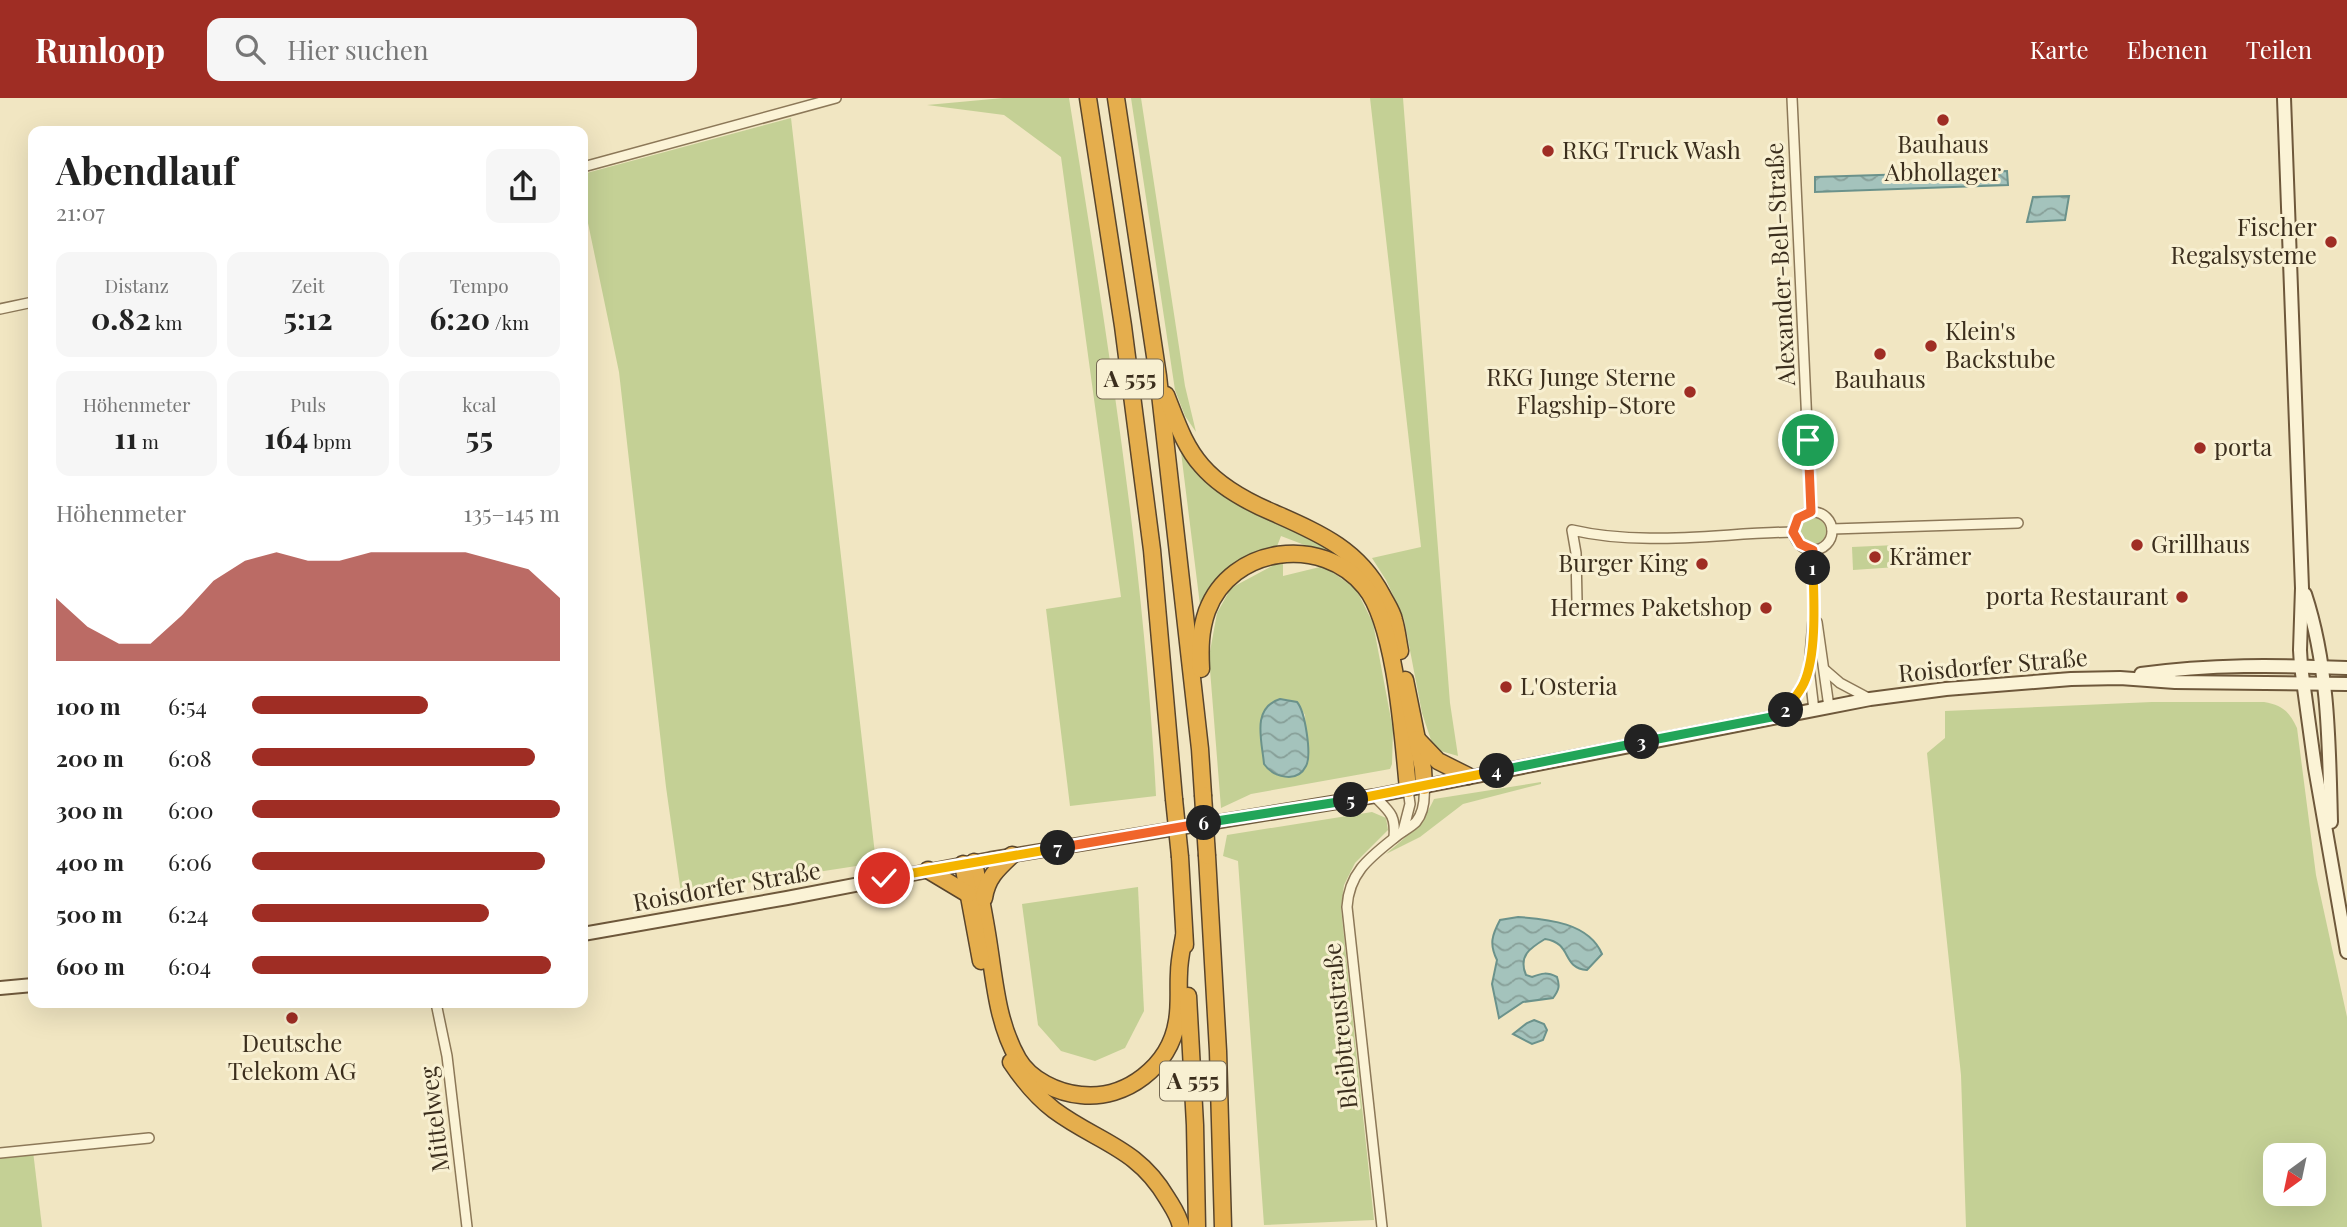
<!DOCTYPE html>
<html lang="de">
<head>
<meta charset="utf-8">
<style>
  :root { --surface:#fff; --page:#f6f6f6; --text:#222; --muted:#767676; --accent:#9f2d24 }
  body { margin:0; font-family:"Playfair Display",serif; background:var(--page); color:var(--text); height:100vh; display:flex; flex-direction:column; font-size:26px; white-space:nowrap }
  * { box-sizing:border-box; margin:0 }
  p { font-size:23px; color:var(--muted) }
  .icon { flex:none; width:38px; height:38px; fill:none; stroke:currentColor; stroke-width:2; stroke-linecap:round; stroke-linejoin:round }
  .map { position:relative; flex:1; overflow:hidden }
  .sheet { position:absolute; left:28px; top:28px; width:560px; height:882px; display:flex; flex-direction:column; background:var(--surface); border-radius:14px; box-shadow:0 7px 28px #0002 }
  .sheet>* { flex:none }
  .needle { width:46px; rotate:213deg }
  .fabs { position:absolute; left:2263px; top:1045px; display:grid; gap:14px }
  .fabs a { display:grid; place-items:center; width:63px; height:63px; border-radius:14px; background:var(--surface); box-shadow:0 7px 28px #0002; font-size:35px }
  .pin { position:absolute; display:grid; place-items:center; width:60px; height:60px; color:#fff; margin:-30px; border:4px solid #fff; border-radius:50%; box-shadow:0 2px 7px #0007 }
  .km { position:absolute; width:35px; height:35px; margin:-18px; border-radius:50%; background:#222; color:#fff; font-size:19px; line-height:35px; text-align:center }
  .round { display:grid; place-items:center; flex:none; width:74px; height:74px; border-radius:14px; background:var(--page) }
  .headline { display:flex; align-items:center; justify-content:space-between; height:119px; padding:0 28px }
  h1 { font-size:38px; font-weight:700; line-height:52px }
  .metrics { display:grid; grid-template-columns:repeat(3,1fr); gap:10px; height:119px; padding:7px 28px }
  .metrics div { display:grid; align-content:center; border-radius:14px; background:var(--page); text-align:center }
  .metrics b { font-size:30px; font-weight:700 }
  .metrics small { font-size:19px; font-weight:400 }
  .metrics p { font-size:19px }
  .chart { height:196px; padding:14px 28px }
  .chart p { display:flex; justify-content:space-between }
  .chart svg { width:100%; height:126px; margin-top:7px; fill:var(--accent); opacity:.7 }
  ul { padding:0 28px; list-style:none; font-size:23px }
  li { display:grid; grid-template-columns:112px 84px 1fr; align-items:center; height:52px }
  li i { height:18px; border-radius:9px; background:var(--accent) }
  header { display:flex; align-items:center; gap:42px; box-sizing:border-box; height:98px; padding:0 35px; background:var(--accent); color:#fff }
  header strong { font-size:33px }
  nav { display:flex; gap:38px; margin-inline-start:auto; font-size:24px }
  .search { width:490px; height:63px; background:var(--page); display:flex; align-items:center; gap:18px; box-sizing:border-box; padding:0 24px; border-radius:14px; color:var(--muted); font-size:26px }
  .map>svg:first-child { display:block }
  .green { fill:#c4d095; fill-rule:evenodd }
  .water { fill:url(#water-waves); stroke:#6b928b; stroke-width:2 }
  .lines { fill:none; stroke-linecap:round; stroke-linejoin:round }
  .street-casing { stroke:#8c7858; stroke-width:12 }
  .secondary-casing { stroke:#6e583b; stroke-width:16 }
  .highway-casing { stroke:#59452c; stroke-width:19 }
  .street { stroke:#fbf3d6; stroke-width:9 }
  .secondary { stroke:#fbf3d6; stroke-width:12 }
  .highway { stroke:#e5ae4d; stroke-width:16 }
  .highway-bridge-casing { stroke:#59452c; stroke-width:19; stroke-linecap:butt }
  .highway-bridge { stroke:#e5ae4d; stroke-width:16 }
  .split-1-casing { stroke:#fff; stroke-width:14 }
  .split-2-casing { stroke:#fff; stroke-width:14 }
  .split-3-casing { stroke:#fff; stroke-width:14 }
  .split-4-casing { stroke:#fff; stroke-width:14 }
  .split-5-casing { stroke:#fff; stroke-width:14 }
  .split-6-casing { stroke:#fff; stroke-width:14 }
  .split-7-casing { stroke:#fff; stroke-width:14 }
  .split-8-casing { stroke:#fff; stroke-width:14 }
  .split-1 { stroke:#f0652b; stroke-width:9 }
  .split-2 { stroke:#f5b400; stroke-width:9 }
  .split-3 { stroke:#22a559; stroke-width:9 }
  .split-4 { stroke:#22a559; stroke-width:9 }
  .split-5 { stroke:#f5b400; stroke-width:9 }
  .split-6 { stroke:#22a559; stroke-width:9 }
  .split-7 { stroke:#f0652b; stroke-width:9 }
  .split-8 { stroke:#f5b400; stroke-width:9 }
  .poi-dot { fill:#9f2d24; stroke:#f8f0d2; stroke-width:2.5 }
  .labels { text-anchor:middle; stroke-width:6; stroke-linejoin:round; paint-order:stroke }
  .shield { fill:#f8f0d2; stroke:#746853; stroke-width:2 }
  .shield-label { font-size:23px; font-weight:bold; fill:#3b2e1d }
  .poi-label { font-size:24px; fill:#3b2e1d; stroke:#f8f0d2; text-anchor:start }
  .street-label { font-size:24px; fill:#3b2e1d; stroke:#f8f0d2 }
</style>
</head>
<body>
<header>
<strong>Runloop</strong>
<div class="search"><svg class="icon" aria-label="search" viewBox="0 0 24 24"><circle cx="10" cy="10" r="6"/><path d="M15 15l6 6"/></svg>Hier suchen</div>
<nav><a>Karte</a><a>Ebenen</a><a>Teilen</a></nav>
</header>
<div class="map">
<svg width="2347" height="1129" viewBox="0 0 2347 1129">
  <defs>
    <pattern id="water-waves" width="16" height="10" patternUnits="userSpaceOnUse" patternTransform="scale(1.75)"><rect width="16" height="10" fill="#a4c3bc"/><path d="M0 5q4-4 8 0t8 0" fill="none" stroke="#879f98"/></pattern>
  </defs>
  <rect width="100%" height="100%" fill="#f1e6c2"/>
  <g class="green">
    <path d="M1003,0H1069C1106,231 1144,464 1156,698L1070,708L1046,511L1121,499L1061,59L1004,17L927,7Z"/>
    <polygon points="1131,0 1141,0 1185,288 1196,334 1185,318 1175,292"/>
    <polygon points="1370,0 1403,0 1450,605 1458,658 1434,651 1422,615 1404,521 1386,482 1372,460 1421,449"/>
    <polygon points="791,20 876,765 681,795 666,689 619,274 583,101 583,76"/>
    <polygon points="1180,346 1209,385 1255,416 1329,449 1349,464 1281,438 1276,451 1256,459 1201,515"/>
    <circle cx="1813" cy="433" r="13"/>
    <polygon points="1896,447 1897,469 1853,472 1852,449"/>
    <path d="M1283,462V478L1324,468L1356,491L1373,525L1393,632L1392,666L1390,671L1251,696L1221,710L1209,559L1217,515L1231,490ZM1285,601L1297,604L1305,617L1307,663L1306,669C1293,677 1285,683 1271,674L1274,603Z"/>
    <path d="M2152,604H2264C2282,607 2289,613 2297,630L2316,777L2347,919V1129H1966L1961,977L1927,655L1945,640V613ZM2275,1057H2314V1096H2275Z"/>
    <path d="M1541,684V686L1463,706L1420,739L1386,756C1406,739 1423,726 1434,701Z"/>
    <polygon points="1372,714 1386,720 1388,732 1355,765 1344,787 1341,810 1374,1122 1264,1127 1238,763 1223,758 1227,737"/>
    <polygon points="1138,789 1144,913 1125,950 1095,963 1061,953 1038,927 1022,806"/>
    <polygon points="33,1053 42,1129 0,1129 0,1058"/>
  </g>
  <g class="water">
    <polygon points="2007,73 2008,87 1815,94 1815,79"/>
    <polygon points="2069,98 2065,122 2027,124 2033,99"/>
    <path d="M1280,601L1297,604C1305,613 1312,657 1306,668C1297,686 1273,679 1264,666C1262,643 1251,610 1280,601Z"/>
    <path d="M1518,819C1548,821 1589,825 1602,856L1587,872C1561,870 1573,845 1545,841C1530,850 1518,858 1526,877L1532,879C1542,875 1547,874 1557,879C1560,888 1559,892 1553,900L1523,904L1499,920L1492,886L1497,862C1489,846 1492,837 1500,822Z"/>
    <polygon points="1534,922 1544,926 1547,932 1543,942 1532,946 1513,936 1527,925"/>
  </g>
  <g class="lines">
    <defs>
      <g id="street">
        <polyline points="1792,0 1811,414"/>
        <polyline points="583,69 836,0"/>
        <polyline points="0,211 33,204"/>
        <circle cx="1813" cy="433" r="19"/>
        <polyline points="1832,431 2018,425"/>
        <polyline points="1813,452 1814,511 1809,570 1814,612"/>
        <path d="M1577,503L1576,455L1572,432C1645,449 1720,435 1793,434"/>
        <polyline points="1817,524 1829,609"/>
        <polyline points="1825,572 1840,585 1870,601"/>
        <polyline points="1782,617 1803,587 1807,575"/>
        <path d="M1374,698C1390,714 1396,717 1394,740"/>
        <polyline points="1403,733 1410,706 1408,691"/>
        <polyline points="436,905 447,958 467,1129"/>
        <polyline points="0,1055 149,1040"/>
        <path d="M1382,1129L1347,809C1349,773 1372,758 1398,737C1403,733 1411,729 1416,724C1424,714 1425,700 1424,688"/>
      </g>
      <g id="secondary">
        <polyline points="2284,0 2302,490 2300,552 2301,568 2315,670 2347,854"/>
        <path d="M2305,496C2329,569 2329,648 2331,724"/>
        <path d="M2141,576C2210,566 2278,567 2347,570"/>
        <polyline points="583,836 787,800 990,761 1374,698 1870,601 1946,591 2071,581 2120,580 2175,584 2347,586"/>
        <polyline points="0,890 33,887"/>
      </g>
      <g id="highway">
        <polyline points="1088,0 1123,228 1152,452 1174,701"/>
        <polyline points="1116,0 1158,278 1200,651 1203,697"/>
        <path d="M1166,297C1176,322 1184,348 1202,368C1221,390 1248,404 1274,415C1319,435 1358,451 1382,497C1386,505 1392,513 1394,522C1397,532 1398,543 1400,553"/>
        <path d="M1201,571C1200,551 1200,533 1207,513C1231,448 1322,436 1365,489C1396,527 1403,641 1408,691"/>
        <polyline points="1405,582 1423,671 1424,688"/>
        <polyline points="1417,641 1438,663 1468,678"/>
        <polyline points="1207,758 1218,953 1223,1129"/>
        <polyline points="1180,759 1185,847"/>
        <path d="M974,764C979,792 985,820 989,848C995,887 998,926 1018,961C1030,982 1058,995 1081,997C1126,1002 1170,968 1177,923C1180,907 1178,891 1179,875C1179,863 1182,850 1184,838"/>
        <polyline points="963,766 981,863"/>
        <polyline points="928,772 968,796"/>
        <path d="M984,800C987,780 997,771 1012,757"/>
        <polyline points="1188,898 1195,1027 1197,1129"/>
        <path d="M1011,964C1023,982 1037,999 1054,1012C1097,1044 1137,1049 1167,1100C1173,1110 1179,1118 1181,1129"/>
      </g>
    </defs>
    <use href="#street" class="street-casing"/>
    <use href="#secondary" class="secondary-casing"/>
    <use href="#highway" class="highway-casing"/>
    <use href="#street" class="street"/>
    <use href="#secondary" class="secondary"/>
    <use href="#highway" class="highway"/>
    <defs>
      <g id="highway-bridge">
        <polyline points="1203,697 1207,758"/>
        <polyline points="1174,701 1180,759"/>
      </g>
    </defs>
    <use href="#highway-bridge" class="highway-bridge-casing"/>
    <use href="#highway-bridge" class="highway-bridge"/>
  </g>
  <g class="lines">
    <defs>
      <polyline id="split-1" points="1808,342 1811,414 1798,420 1793,434 1800,446 1813,452 1813,470"/>
      <path id="split-2" d="M1786,612C1792,603 1800,594 1804,585C1817,556 1814,502 1813,470"/>
      <polyline id="split-3" points="1642,644 1782,617 1786,612"/>
      <polyline id="split-4" points="1497,673 1642,644"/>
      <polyline id="split-5" points="1351,702 1497,673"/>
      <polyline id="split-6" points="1204,725 1351,702"/>
      <polyline id="split-7" points="1058,750 1204,725"/>
      <polyline id="split-8" points="884,780 1058,750"/>
    </defs>
    <use href="#split-1" class="split-1-casing"/>
    <use href="#split-2" class="split-2-casing"/>
    <use href="#split-3" class="split-3-casing"/>
    <use href="#split-4" class="split-4-casing"/>
    <use href="#split-5" class="split-5-casing"/>
    <use href="#split-6" class="split-6-casing"/>
    <use href="#split-7" class="split-7-casing"/>
    <use href="#split-8" class="split-8-casing"/>
    <use href="#split-1" class="split-1"/>
    <use href="#split-2" class="split-2"/>
    <use href="#split-3" class="split-3"/>
    <use href="#split-4" class="split-4"/>
    <use href="#split-5" class="split-5"/>
    <use href="#split-6" class="split-6"/>
    <use href="#split-7" class="split-7"/>
    <use href="#split-8" class="split-8"/>
  </g>
  <g class="poi-dot">
    <circle cx="1943" cy="22" r="7"/>
    <circle cx="1548" cy="53" r="7"/>
    <circle cx="2331" cy="144" r="7"/>
    <circle cx="1931" cy="248" r="7"/>
    <circle cx="1880" cy="256" r="7"/>
    <circle cx="1690" cy="294" r="7"/>
    <circle cx="2200" cy="350" r="7"/>
    <circle cx="2137" cy="447" r="7"/>
    <circle cx="1875" cy="459" r="7"/>
    <circle cx="1702" cy="466" r="7"/>
    <circle cx="2182" cy="499" r="7"/>
    <circle cx="1766" cy="510" r="7"/>
    <circle cx="1506" cy="589" r="7"/>
    <circle cx="292" cy="920" r="7"/>
  </g>
  <g class="labels">
    <g class="shield">
      <rect x="1097" y="261.5" width="66" height="39" rx="5"/>
      <rect x="1160" y="963.5" width="66" height="39" rx="5"/>
    </g>
    <g class="shield-label">
      <text x="1130" y="289">A 555</text>
      <text x="1193" y="991">A 555</text>
    </g>
    <g class="poi-label">
      <text x="1943" y="55" text-anchor="middle">Bauhaus<tspan x="1943" dy="28">Abhollager</tspan></text>
      <text x="1562" y="61">RKG Truck Wash</text>
      <text x="2317" y="138" text-anchor="end">Fischer<tspan x="2317" dy="28">Regalsysteme</tspan></text>
      <text x="1945" y="242">Klein's<tspan x="1945" dy="28">Backstube</tspan></text>
      <text x="1676" y="288" text-anchor="end">RKG Junge Sterne<tspan x="1676" dy="28">Flagship-Store</tspan></text>
      <text x="1880" y="290" text-anchor="middle">Bauhaus</text>
      <text x="2214" y="358">porta</text>
      <text x="2151" y="455">Grillhaus</text>
      <text x="1889" y="467">Krämer</text>
      <text x="1688" y="474" text-anchor="end">Burger King</text>
      <text x="2168" y="507" text-anchor="end">porta Restaurant</text>
      <text x="1752" y="518" text-anchor="end">Hermes Paketshop</text>
      <text x="1520" y="597">L'Osteria</text>
      <text x="292" y="954" text-anchor="middle">Deutsche<tspan x="292" dy="28">Telekom AG</tspan></text>
    </g>
    <g class="street-label">
      <text transform="translate(1781 166) rotate(-93)" y="8">Alexander-Bell-Straße</text>
      <text transform="translate(1993 568) rotate(-5)" y="8">Roisdorfer Straße</text>
      <text transform="translate(727 789) rotate(-10)" y="8">Roisdorfer Straße</text>
      <text transform="translate(1341 928) rotate(-96)" y="8">Bleibtreustraße</text>
      <text transform="translate(435 1021) rotate(-97)" y="8">Mittelweg</text>
    </g>
  </g>
</svg>
<div class="fabs">
<a><svg class="needle" viewBox="-14 -14 28 28"><path d="M0-13l5 13h-10z" fill="#e53935"/><path d="M0 13l5-13h-10z" fill="#767676"/></svg></a>
</div>
<div class="pin" style="left:1808px;top:342px;background:#1e9e55"><svg class="icon" aria-label="arrive" viewBox="0 0 24 24"><path d="M6 21V4h12l-3 4 3 4H6"/></svg></div>
<div class="pin" style="left:884px;top:780px;background:#d93025"><svg class="icon" aria-label="check" viewBox="0 0 24 24"><path d="M5 12l5 5 9-10"/></svg></div>
<b class="km" style="left:1813px;top:470px">1</b>
<b class="km" style="left:1786px;top:612px">2</b>
<b class="km" style="left:1642px;top:644px">3</b>
<b class="km" style="left:1497px;top:673px">4</b>
<b class="km" style="left:1351px;top:702px">5</b>
<b class="km" style="left:1204px;top:725px">6</b>
<b class="km" style="left:1058px;top:750px">7</b>
<section class="sheet">
<div class="headline"><div><h1>Abendlauf</h1><p>21:07</p></div><a class="round"><svg class="icon" aria-label="share" viewBox="0 0 24 24"><path d="M12 15V3M7 8l5-5 5 5M5 13v7h14v-7"/></svg></a></div>
<div class="metrics">
<div><p>Distanz</p><b>0.82<small> km</small></b></div>
<div><p>Zeit</p><b>5:12</b></div>
<div><p>Tempo</p><b>6:20<small> /km</small></b></div>
</div>
<div class="metrics">
<div><p>Höhenmeter</p><b>11<small> m</small></b></div>
<div><p>Puls</p><b>164<small> bpm</small></b></div>
<div><p>kcal</p><b>55</b></div>
</div>
<div class="chart"><p><span>Höhenmeter</span>135–145 m</p>
<svg viewBox="0 0 160 44" preserveAspectRatio="none"><path d="M0 44V22L10 32L20 38L30 38L40 28L50 16L60 9L70 6L80 9L90 9L100 6L110 6L120 6L130 6L140 9L150 12L160 22V44z"/></svg>
</div>
<ul>
<li><b>100 m</b>6:54<i style="width:57%"></i></li>
<li><b>200 m</b>6:08<i style="width:92%"></i></li>
<li><b>300 m</b>6:00<i style="width:100%"></i></li>
<li><b>400 m</b>6:06<i style="width:95%"></i></li>
<li><b>500 m</b>6:24<i style="width:77%"></i></li>
<li><b>600 m</b>6:04<i style="width:97%"></i></li>
</ul>
</section>
</div>
</body>
</html>
